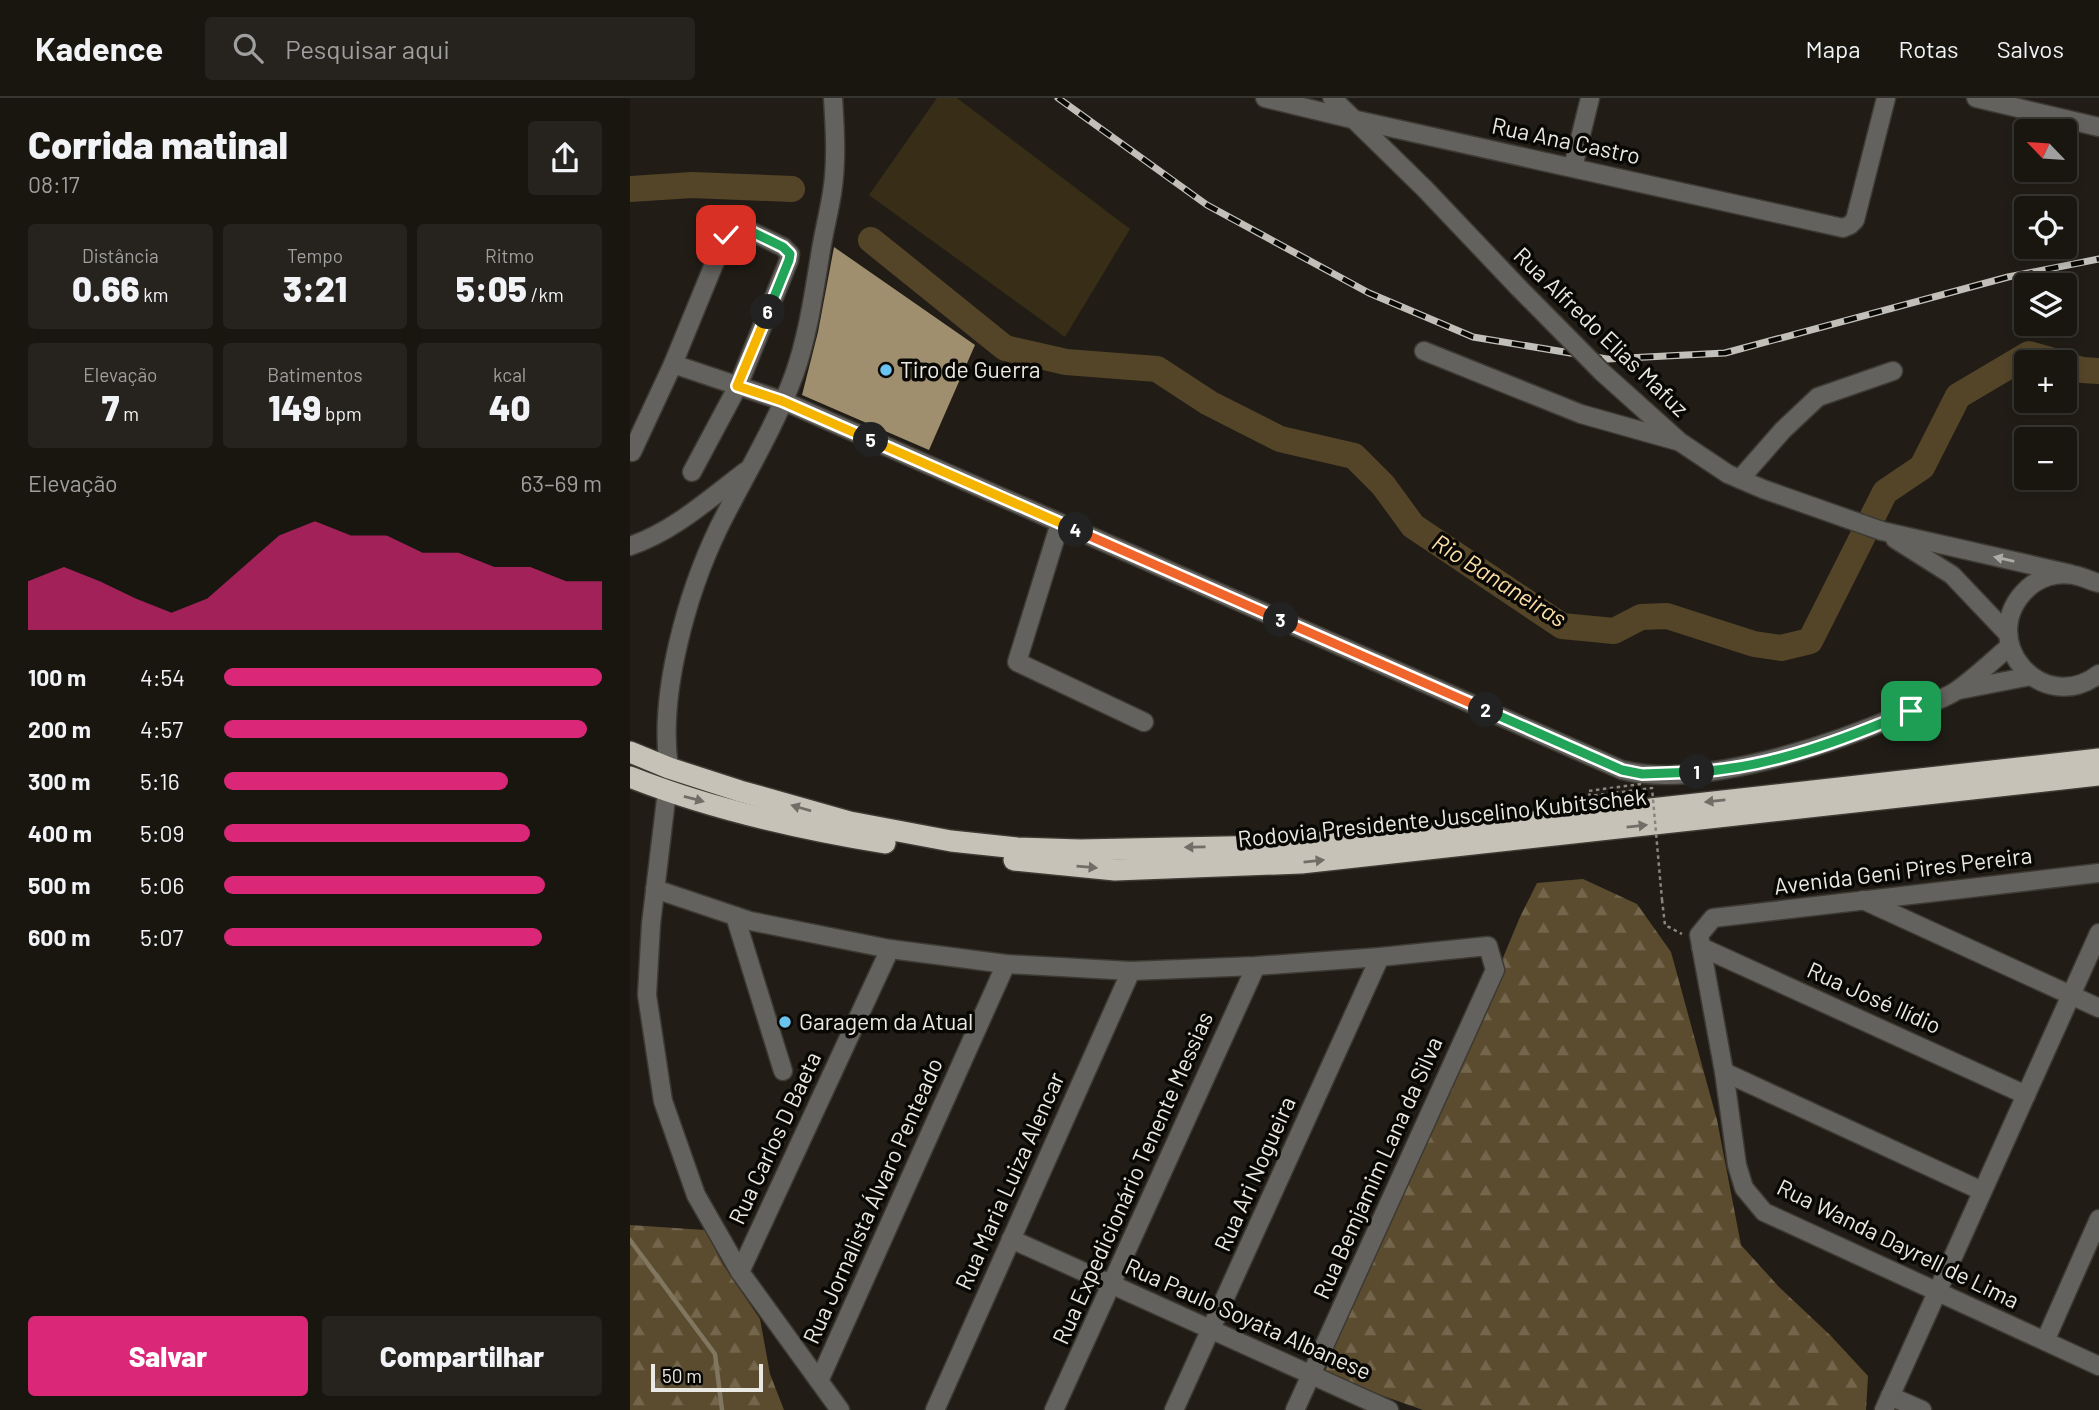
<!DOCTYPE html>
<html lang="pt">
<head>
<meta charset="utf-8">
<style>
  :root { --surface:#191610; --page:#26231e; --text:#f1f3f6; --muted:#9f9f9f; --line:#373530; --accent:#db2777 }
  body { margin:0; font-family:Barlow,sans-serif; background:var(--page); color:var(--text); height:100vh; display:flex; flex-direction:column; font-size:26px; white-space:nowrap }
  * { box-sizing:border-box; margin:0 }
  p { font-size:23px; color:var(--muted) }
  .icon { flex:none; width:38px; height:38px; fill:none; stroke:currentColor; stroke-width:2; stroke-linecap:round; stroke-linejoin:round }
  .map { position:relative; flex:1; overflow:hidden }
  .details { display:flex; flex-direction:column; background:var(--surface); width:630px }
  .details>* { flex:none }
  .needle { width:46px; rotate:295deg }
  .tools { position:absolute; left:1384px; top:21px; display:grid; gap:14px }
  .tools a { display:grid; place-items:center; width:63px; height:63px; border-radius:7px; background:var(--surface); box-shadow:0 4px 10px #0003,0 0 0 2px var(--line); font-size:35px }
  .scale { position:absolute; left:21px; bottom:18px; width:112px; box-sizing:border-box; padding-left:7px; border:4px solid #ebe9e3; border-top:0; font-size:19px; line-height:24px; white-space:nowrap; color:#ebe9e3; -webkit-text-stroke:5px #090805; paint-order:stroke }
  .pin { position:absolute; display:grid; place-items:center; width:60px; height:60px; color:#fff; margin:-30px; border-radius:14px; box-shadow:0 4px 10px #0006 }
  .km { position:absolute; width:35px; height:35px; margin:-18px; border-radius:50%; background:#222; color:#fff; font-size:19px; line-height:35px; text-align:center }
  .round { display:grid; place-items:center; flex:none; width:74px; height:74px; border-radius:7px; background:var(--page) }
  .summary { display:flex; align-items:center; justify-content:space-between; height:119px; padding:0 28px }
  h1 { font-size:38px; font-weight:800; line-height:52px }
  .metrics { display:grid; grid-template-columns:repeat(3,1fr); gap:10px; height:119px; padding:7px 28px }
  .metrics div { display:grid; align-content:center; border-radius:7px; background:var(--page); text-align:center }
  .metrics b { font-size:35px; font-weight:800 }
  .metrics small { font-size:19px; font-weight:400 }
  .metrics p { font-size:19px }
  .chart { height:196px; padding:14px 28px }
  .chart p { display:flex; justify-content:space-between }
  .chart svg { width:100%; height:126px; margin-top:7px; fill:var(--accent); opacity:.7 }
  .button { display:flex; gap:14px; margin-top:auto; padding:14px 28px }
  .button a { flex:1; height:80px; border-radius:7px; background:var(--accent); color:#fff; font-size:28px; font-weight:800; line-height:80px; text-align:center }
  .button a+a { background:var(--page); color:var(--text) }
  ul { padding:0 28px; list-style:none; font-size:23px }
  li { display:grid; grid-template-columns:112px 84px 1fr; align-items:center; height:52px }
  li i { height:18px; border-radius:9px; background:var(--accent) }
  header { display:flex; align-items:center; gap:42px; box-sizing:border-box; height:98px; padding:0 35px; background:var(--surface); border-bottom:2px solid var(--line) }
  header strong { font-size:33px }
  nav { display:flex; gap:38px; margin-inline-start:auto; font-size:24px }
  .search { width:490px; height:63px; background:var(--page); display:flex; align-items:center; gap:18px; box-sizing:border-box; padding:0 24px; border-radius:7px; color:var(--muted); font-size:26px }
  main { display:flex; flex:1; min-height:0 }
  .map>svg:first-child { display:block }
  .green { fill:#382d17 }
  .forest { fill:url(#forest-firs) }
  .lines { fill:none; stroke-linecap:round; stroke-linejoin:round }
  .stream { stroke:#817660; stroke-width:4.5 }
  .river { stroke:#544528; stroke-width:26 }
  .building { fill:#9f8f6f }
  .minor-casing { stroke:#3d3a33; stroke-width:21 }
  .highway-casing { stroke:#3d3a33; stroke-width:24 }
  .path { stroke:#89867f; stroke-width:2.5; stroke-dasharray:3.5 3.5; stroke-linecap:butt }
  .minor { stroke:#64625e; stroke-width:18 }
  .highway { stroke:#c7c2b8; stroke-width:21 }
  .rail-casing { stroke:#c1bfb8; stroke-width:7 }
  .rail { stroke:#090805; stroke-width:4.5; stroke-dasharray:13; stroke-linecap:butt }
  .minor-bridge-casing { stroke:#3d3a33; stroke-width:21; stroke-linecap:butt }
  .path-bridge { stroke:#89867f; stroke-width:2.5; stroke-dasharray:3.5 3.5; stroke-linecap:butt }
  .minor-bridge { stroke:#64625e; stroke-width:18 }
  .oneway { fill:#aeaca7 }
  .oneway2 { fill:#726e67 }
  .split-1-casing { stroke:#fff; stroke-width:14 }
  .split-2-casing { stroke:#fff; stroke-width:14 }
  .split-3-casing { stroke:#fff; stroke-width:14 }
  .split-4-casing { stroke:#fff; stroke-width:14 }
  .split-5-casing { stroke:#fff; stroke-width:14 }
  .split-6-casing { stroke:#fff; stroke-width:14 }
  .split-7-casing { stroke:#fff; stroke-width:14 }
  .split-1 { stroke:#22a559; stroke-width:9 }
  .split-2 { stroke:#22a559; stroke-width:9 }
  .split-3 { stroke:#f0652b; stroke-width:9 }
  .split-4 { stroke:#f0652b; stroke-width:9 }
  .split-5 { stroke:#f5b400; stroke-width:9 }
  .split-6 { stroke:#f5b400; stroke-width:9 }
  .split-7 { stroke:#22a559; stroke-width:9 }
  .poi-dot { fill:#6bc3f2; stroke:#090805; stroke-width:2.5 }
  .labels { text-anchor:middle; stroke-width:7; stroke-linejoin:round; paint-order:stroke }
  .street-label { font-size:23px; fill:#ebe9e3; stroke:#090805 }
  .poi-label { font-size:23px; fill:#ebe9e3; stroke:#090805; text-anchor:start }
  .water-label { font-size:24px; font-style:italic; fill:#fcdfa7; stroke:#090805 }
</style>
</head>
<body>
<header>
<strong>Kadence</strong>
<div class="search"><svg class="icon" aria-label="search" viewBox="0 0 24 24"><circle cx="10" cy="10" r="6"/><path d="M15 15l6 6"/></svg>Pesquisar aqui</div>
<nav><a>Mapa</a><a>Rotas</a><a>Salvos</a></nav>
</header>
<main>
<section class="details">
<div class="summary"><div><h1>Corrida matinal</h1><p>08:17</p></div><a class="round"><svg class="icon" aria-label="share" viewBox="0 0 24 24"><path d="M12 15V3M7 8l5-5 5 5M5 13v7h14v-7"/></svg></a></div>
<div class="metrics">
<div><p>Distância</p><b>0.66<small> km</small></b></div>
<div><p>Tempo</p><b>3:21</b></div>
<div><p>Ritmo</p><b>5:05<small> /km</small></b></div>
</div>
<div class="metrics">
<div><p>Elevação</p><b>7<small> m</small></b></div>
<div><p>Batimentos</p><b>149<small> bpm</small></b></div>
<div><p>kcal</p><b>40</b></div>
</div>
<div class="chart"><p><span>Elevação</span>63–69 m</p>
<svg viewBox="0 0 160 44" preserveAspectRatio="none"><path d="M0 44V27L10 22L20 27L30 33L40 38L50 33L60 22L70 11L80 6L90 11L100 11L110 17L120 17L130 22L140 22L150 27L160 27V44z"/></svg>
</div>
<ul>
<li><b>100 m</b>4:54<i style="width:100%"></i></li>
<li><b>200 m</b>4:57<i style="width:96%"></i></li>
<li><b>300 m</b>5:16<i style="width:75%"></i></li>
<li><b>400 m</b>5:09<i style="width:81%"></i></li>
<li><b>500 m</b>5:06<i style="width:85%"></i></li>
<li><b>600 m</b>5:07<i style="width:84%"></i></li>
</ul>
<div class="button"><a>Salvar</a><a>Compartilhar</a></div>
</section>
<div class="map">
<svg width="1469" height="1312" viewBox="0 0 1469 1312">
  <defs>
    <pattern id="forest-firs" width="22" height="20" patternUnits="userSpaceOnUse" patternTransform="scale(1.75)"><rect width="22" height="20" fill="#5b4c2f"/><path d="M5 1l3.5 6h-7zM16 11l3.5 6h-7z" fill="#73664d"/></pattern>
  </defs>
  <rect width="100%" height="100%" fill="#211d16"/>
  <polygon class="green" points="307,0 327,0 500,131 435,239 239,97"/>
  <g class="forest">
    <polygon points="953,781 1007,806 1041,854 1087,1022 1111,1147 1149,1189 1200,1237 1238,1278 1236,1312 793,1312 694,1277 711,1224 791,1056 890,819 907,785"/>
    <polygon points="0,1127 75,1132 94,1168 130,1221 140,1276 154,1312 0,1312"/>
  </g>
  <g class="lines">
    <polyline class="stream" points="0,1142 85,1256 92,1312"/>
    <g class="river">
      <polyline points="0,91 62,87 162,91"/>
      <polyline points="241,142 375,250 436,264 527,271 579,305 650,341 724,358 753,387 783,428 932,528 984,533 1011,519 1037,518 1124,546 1151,550 1180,543 1255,394 1292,369 1328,298 1399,256 1427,264"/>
      <polyline points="1435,267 1452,272 1469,273"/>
    </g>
  </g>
  <polygon class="building" points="204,149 345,247 299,352 172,297 188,234"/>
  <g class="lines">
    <defs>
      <g id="minor">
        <polyline points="635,0 722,21 1213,130 1220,127 1225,122 1256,0"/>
        <polyline points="702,0 795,91 889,190"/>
        <polyline points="1346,0 1469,29"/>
        <polyline points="943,69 960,0"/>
        <polyline points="794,253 951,316 1047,343"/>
        <path d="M43,266L153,303L992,672C1071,692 1204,646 1277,614C1293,608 1312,602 1326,593C1345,580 1362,563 1380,548"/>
        <polyline points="972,274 1050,344 1098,376 1133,391 1252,433 1441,476"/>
        <polyline points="2,354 43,266 96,137 102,128 108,127 153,149 160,156 159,162 108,288 62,374"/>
        <polyline points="1110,381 1153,332 1188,299 1263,273"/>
        <polyline points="430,425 387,564 514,624"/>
        <polyline points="1265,441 1322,477 1378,536"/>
        <path d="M0,448C44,433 79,401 116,373"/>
        <path d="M1469,485C1460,483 1452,478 1443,477C1427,474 1410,479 1398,490C1344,540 1411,620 1469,576"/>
        <polyline points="1329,592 1401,578"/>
        <path d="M39,670C28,597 57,495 89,429C114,379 145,329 164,277C178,238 184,194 191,152C194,133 199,114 202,95C207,64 205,32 203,0"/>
        <polyline points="37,693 21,826 17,897 33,1003 66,1097 110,1174 210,1312"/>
        <polyline points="1469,775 1083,820 1069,837 1094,974 1107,1067 1114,1090 1134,1114 1469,1268"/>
        <polyline points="25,791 120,823 260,851 376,866 501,873 626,868 750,859 858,848 865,872 665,1312"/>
        <polyline points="1233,802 1469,910"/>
        <polyline points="105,818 153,973"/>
        <polyline points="1071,849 1396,997"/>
        <polyline points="1094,974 1352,1093"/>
        <polyline points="381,1141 759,1312"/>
        <polyline points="110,1174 260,851"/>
        <polyline points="1415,1243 1469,1121"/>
        <polyline points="189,1283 376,866"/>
        <polyline points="1260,1298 1292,1312"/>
        <polyline points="305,1312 501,873"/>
        <polyline points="424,1312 626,868"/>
        <polyline points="544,1312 750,859"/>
        <polyline points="1254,1312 1469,835"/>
      </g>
      <g id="highway">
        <polyline points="0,654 39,670 110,693 220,724 321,743 387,750 450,752 645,748 795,736 1469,661"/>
        <path d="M0,679C81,711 169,731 255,745"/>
        <polyline points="384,762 485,772 671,765 1469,677"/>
      </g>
    </defs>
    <use href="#minor" class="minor-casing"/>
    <use href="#highway" class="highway-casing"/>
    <polyline class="path" points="1032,802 1035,827 1052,836"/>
    <use href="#minor" class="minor"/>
    <use href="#highway" class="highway"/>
    <defs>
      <polyline id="rail" points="428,0 577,107 739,195 843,239 977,261 1095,255 1378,179 1469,161"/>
    </defs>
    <use href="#rail" class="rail-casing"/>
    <use href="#rail" class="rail"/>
    <defs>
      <polyline id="minor-bridge" points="889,190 972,274"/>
    </defs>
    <use href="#minor-bridge" class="minor-bridge-casing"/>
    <polyline class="path-bridge" points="1011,686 958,693 960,698 1022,690 1032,802"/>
    <use href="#minor-bridge" class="minor-bridge"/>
  </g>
  <defs><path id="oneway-solid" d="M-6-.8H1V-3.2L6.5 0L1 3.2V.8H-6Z" transform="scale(1.75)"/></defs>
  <use class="oneway" href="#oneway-solid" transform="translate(1374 461) rotate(-167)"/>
  <g class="oneway2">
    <use href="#oneway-solid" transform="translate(64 701) rotate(15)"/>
    <use href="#oneway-solid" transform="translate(1085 703) rotate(174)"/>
    <use href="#oneway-solid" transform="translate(171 710) rotate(-164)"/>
    <use href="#oneway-solid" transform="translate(1007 728) rotate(-6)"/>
    <use href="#oneway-solid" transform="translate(565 749) rotate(179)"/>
    <use href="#oneway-solid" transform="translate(684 763) rotate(-6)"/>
    <use href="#oneway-solid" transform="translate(457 769) rotate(5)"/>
  </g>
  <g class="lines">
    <defs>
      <path id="split-1" d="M1067,674C1141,669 1214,642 1281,613"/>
      <polyline id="split-2" points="856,612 992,672 1012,676 1067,674"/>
      <polyline id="split-3" points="651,522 856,612"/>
      <polyline id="split-4" points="446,432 651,522"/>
      <polyline id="split-5" points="241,342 446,432"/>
      <polyline id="split-6" points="138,214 107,288 152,303 241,342"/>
      <polyline id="split-7" points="96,137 102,128 108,127 153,149 160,156 159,162 138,214"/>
    </defs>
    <use href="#split-1" class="split-1-casing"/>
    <use href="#split-2" class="split-2-casing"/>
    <use href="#split-3" class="split-3-casing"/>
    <use href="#split-4" class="split-4-casing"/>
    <use href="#split-5" class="split-5-casing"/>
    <use href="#split-6" class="split-6-casing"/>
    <use href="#split-7" class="split-7-casing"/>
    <use href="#split-1" class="split-1"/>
    <use href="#split-2" class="split-2"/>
    <use href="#split-3" class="split-3"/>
    <use href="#split-4" class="split-4"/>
    <use href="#split-5" class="split-5"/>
    <use href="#split-6" class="split-6"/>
    <use href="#split-7" class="split-7"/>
  </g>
  <g class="poi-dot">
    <circle cx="256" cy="272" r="7"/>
    <circle cx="155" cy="924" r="7"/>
  </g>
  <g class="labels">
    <g class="street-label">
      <text transform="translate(936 43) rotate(12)" y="8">Rua Ana Castro</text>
      <text transform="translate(971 234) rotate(44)" y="8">Rua Alfredo Elias Mafuz</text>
      <text transform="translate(812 720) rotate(-6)" y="8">Rodovia Presidente Juscelino Kubitschek</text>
      <text transform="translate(1273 773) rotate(-7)" y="8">Avenida Geni Pires Pereira</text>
      <text transform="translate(1244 900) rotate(24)" y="8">Rua José Ilídio</text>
      <text transform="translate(145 1040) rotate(-65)" y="8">Rua Carlos D Baeta</text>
      <text transform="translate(748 1070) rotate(-66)" y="8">Rua Bemjamim Lana da Silva</text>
      <text transform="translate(625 1076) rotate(-66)" y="8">Rua Ari Nogueira</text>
      <text transform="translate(503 1080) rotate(-66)" y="8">Rua Expedicionário Tenente Messias</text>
      <text transform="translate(380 1083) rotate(-66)" y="8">Rua Maria Luiza Alencar</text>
      <text transform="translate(243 1103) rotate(-66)" y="8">Rua Jornalista Álvaro Penteado</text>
      <text transform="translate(1268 1146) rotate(26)" y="8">Rua Wanda Dayrell de Lima</text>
      <text transform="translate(618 1221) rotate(24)" y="8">Rua Paulo Soyata Albanese</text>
    </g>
    <g class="poi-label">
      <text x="270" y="280">Tiro de Guerra</text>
      <text x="169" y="932">Garagem da Atual</text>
    </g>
    <g class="water-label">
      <text transform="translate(869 483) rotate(32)" y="8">Rio Bananeiras</text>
    </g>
  </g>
</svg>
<div class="tools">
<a><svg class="needle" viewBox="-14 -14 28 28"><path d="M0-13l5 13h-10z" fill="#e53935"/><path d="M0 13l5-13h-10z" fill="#9f9f9f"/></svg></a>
<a><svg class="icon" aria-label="locate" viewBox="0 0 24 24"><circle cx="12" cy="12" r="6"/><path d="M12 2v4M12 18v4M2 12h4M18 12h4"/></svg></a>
<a><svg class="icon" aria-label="layers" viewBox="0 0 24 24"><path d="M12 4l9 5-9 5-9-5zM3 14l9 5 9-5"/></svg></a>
<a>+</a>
<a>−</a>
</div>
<div class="scale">50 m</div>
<div class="pin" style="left:1281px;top:613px;background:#1e9e55"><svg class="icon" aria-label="arrive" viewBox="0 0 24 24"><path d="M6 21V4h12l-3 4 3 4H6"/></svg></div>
<div class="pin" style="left:96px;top:137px;background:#d93025"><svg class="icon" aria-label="check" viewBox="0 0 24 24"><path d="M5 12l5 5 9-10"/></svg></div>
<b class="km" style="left:1067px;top:674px">1</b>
<b class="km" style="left:856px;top:612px">2</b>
<b class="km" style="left:651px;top:522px">3</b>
<b class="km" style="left:446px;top:432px">4</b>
<b class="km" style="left:241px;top:342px">5</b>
<b class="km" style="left:138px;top:214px">6</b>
</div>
</main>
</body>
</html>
